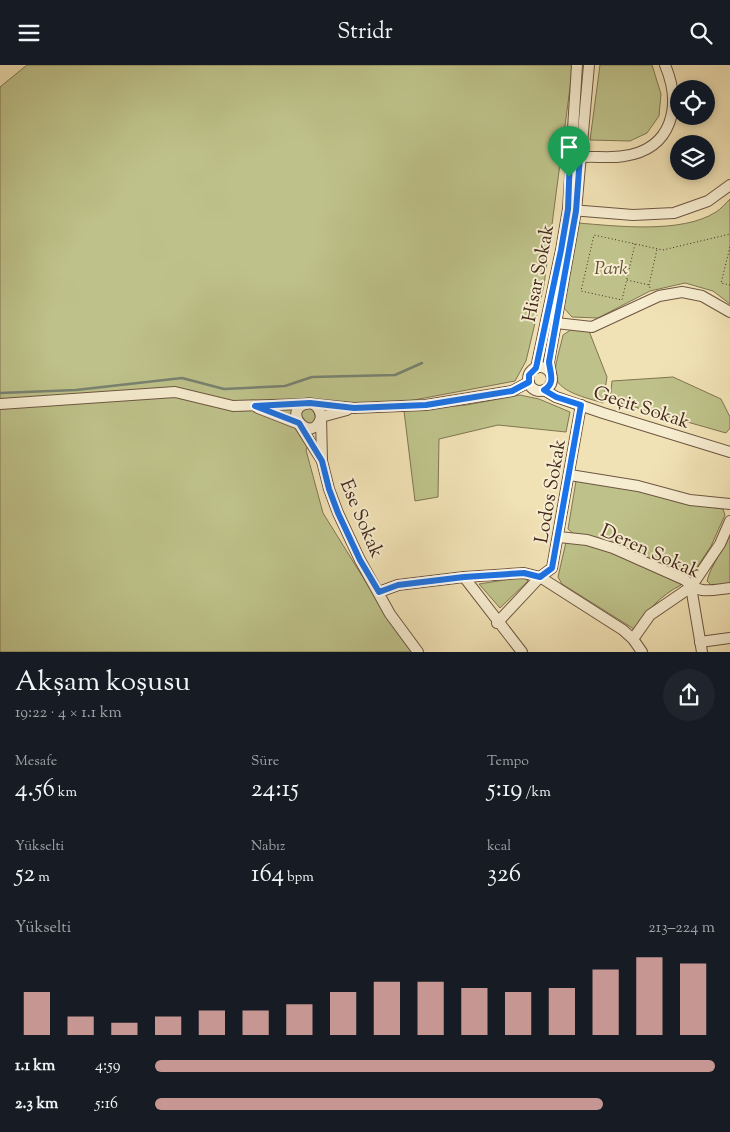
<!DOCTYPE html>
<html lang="tr">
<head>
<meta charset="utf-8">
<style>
  :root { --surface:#171b24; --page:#20242c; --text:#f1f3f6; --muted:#9ea1a6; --accent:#c59692 }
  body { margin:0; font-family:"Sorts Mill Goudy",serif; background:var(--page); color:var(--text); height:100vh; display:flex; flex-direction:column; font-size:19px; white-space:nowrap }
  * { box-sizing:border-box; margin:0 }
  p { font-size:16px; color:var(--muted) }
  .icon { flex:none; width:28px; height:28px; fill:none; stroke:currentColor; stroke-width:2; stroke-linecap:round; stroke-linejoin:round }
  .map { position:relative; height:587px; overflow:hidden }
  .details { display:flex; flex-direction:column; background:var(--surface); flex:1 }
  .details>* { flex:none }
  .tools { position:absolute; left:670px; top:15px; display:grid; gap:10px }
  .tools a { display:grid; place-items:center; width:45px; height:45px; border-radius:50%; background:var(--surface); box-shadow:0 2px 8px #0003; font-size:25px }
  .pin { position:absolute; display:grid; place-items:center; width:42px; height:42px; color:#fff; margin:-51px -21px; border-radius:50% 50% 50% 0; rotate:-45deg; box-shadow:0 0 5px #0007 }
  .pin .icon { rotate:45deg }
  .round { display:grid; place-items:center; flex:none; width:52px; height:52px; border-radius:26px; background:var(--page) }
  .headline { display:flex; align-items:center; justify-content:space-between; height:85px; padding:0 15px }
  h1 { font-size:28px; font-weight:600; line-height:38px }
  .stats { display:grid; grid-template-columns:repeat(3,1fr); gap:8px; height:85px; padding:5px 15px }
  .stats div { display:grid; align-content:center }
  .stats b { font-size:25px; font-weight:600 }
  .stats small { font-size:14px; font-weight:400 }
  .stats p { font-size:14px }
  .chart { height:140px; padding:10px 15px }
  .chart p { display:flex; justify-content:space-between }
  .chart svg { width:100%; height:90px; margin-top:5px; stroke:var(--accent); stroke-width:6 }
  ul { padding:0 15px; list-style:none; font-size:16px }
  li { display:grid; grid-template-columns:80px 60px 1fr; align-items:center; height:38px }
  li i { height:12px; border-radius:6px; background:var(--accent) }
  header { display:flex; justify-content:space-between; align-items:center; height:65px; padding:0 15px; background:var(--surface); font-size:22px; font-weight:600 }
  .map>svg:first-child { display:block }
  .green { fill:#bec28a; stroke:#807552 }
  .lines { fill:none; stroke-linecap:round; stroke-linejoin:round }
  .stream { stroke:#788271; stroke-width:2.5 }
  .street-casing { stroke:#6e5642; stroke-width:12 }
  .path { stroke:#43281b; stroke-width:1; stroke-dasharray:1 2.5; stroke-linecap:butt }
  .street { stroke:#f6eccf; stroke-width:10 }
  .route-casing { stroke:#fff; stroke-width:10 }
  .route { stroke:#1a73e8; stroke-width:6 }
  .labels { text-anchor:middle; stroke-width:4; stroke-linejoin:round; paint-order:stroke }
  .park-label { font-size:19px; font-style:italic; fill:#624e37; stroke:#f6eccf }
  .street-label { font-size:19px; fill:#43281b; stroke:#f6eccf }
</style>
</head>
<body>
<header><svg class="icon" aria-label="menu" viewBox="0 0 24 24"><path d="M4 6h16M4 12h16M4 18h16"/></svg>Stridr<svg class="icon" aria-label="search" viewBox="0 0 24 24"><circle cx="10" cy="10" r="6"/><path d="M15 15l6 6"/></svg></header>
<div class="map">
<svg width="730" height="587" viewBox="0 0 730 587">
  <rect width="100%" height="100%" fill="#f1e2b5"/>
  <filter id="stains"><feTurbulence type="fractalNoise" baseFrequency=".004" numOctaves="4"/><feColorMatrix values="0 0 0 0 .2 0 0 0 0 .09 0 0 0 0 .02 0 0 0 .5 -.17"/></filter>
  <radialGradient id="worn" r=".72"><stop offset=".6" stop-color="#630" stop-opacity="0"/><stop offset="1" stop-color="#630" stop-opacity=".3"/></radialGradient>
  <g class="green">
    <polygon points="27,0 573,0 544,220 526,296 515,316 403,337 329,343 319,351 306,385 323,448 374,530 416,587 0,587 0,22"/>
    <polygon points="600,0 652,0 661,29 659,51 647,68 630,76 590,75"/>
    <path d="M730,134V239L713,226L685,218L650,226L598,253L572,252L563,242L578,158C616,161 682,169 716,147C721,144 726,138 730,134Z"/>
    <path d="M572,264L589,266L607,312L603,338C588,333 556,327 555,309C555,298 561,280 563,270Z"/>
    <polygon points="673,312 721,334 730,352 730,363 726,368 610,335 612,316"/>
    <polygon points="520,330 539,334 570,347 566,367 498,360 439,374 438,432 415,436 404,346 466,340"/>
    <polygon points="580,415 636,425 686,438 723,444 725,450 711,481 696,504 688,509 679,509 574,469 568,464 576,416"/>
    <path d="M730,470V519L712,521L707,516C711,500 723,485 730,470Z"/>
    <path d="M566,477C607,480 642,499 679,516L681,520C661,530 647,546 634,564L562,519L558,512Z"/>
    <polygon points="523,512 528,516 500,543 479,519"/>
  </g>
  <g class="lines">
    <polyline class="stream" points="0,328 76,325 182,313 224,324 285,321 312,312 395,310 422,298"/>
    <defs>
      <g id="street">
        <path d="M574,93C590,90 607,94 624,91C673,84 682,40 665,0"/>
        <polyline points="571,145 633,150 674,148 708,136 730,120"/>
        <polyline points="556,258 592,262 659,231 682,227 702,231 730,247"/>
        <circle cx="540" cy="314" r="12"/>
        <polyline points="536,303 561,185 568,144 577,0"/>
        <polyline points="551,308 549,297 576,146 589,0"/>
        <polyline points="544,325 556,332 603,348 730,387"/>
        <polyline points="0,339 175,327 233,341 306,339"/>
        <polyline points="313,339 354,343 426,340 512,326 529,317"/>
        <polyline points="258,343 299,359 321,394"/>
        <path d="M321,352C313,381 281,347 305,339C314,336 320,343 321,352L322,396L329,424L338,448L360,495L390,549L418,587"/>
        <polyline points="321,352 347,345"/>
        <polyline points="570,410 638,421 690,435 730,439"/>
        <path d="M559,472L587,475L613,483L685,515C699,530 711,525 730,523"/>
        <polyline points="464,512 522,587"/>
        <polyline points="691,522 702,587"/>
        <polyline points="379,527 398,520 464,512 524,508 540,512 623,565 633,574 642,587"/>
        <polyline points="497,558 540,512 552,503 581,340"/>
        <polyline points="633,574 650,550 691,522 720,479 730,456"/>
        <polyline points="700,577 730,573"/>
      </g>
    </defs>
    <use href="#street" class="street-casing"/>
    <g class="path">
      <polyline points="635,179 622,235 581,226 594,170 663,185 730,169"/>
      <polyline points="730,182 721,218 730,220"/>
      <polyline points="627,215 649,220 650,223"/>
      <polyline points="649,220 657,184"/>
    </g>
    <use href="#street" class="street"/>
  </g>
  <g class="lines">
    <defs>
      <path id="route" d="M580,92L576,146L549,297C550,308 556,318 544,325L556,332L581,340L552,503L540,512L524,508L464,512L398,520L379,527L360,495L338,448L329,424L322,396L299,358L255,341L310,338L354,343L426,340L512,326L529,317V310L536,303L561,185L568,144L570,93Z"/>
    </defs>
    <use href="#route" class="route-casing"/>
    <use href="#route" class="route"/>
  </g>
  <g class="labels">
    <g class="park-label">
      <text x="611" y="209">Park</text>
    </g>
    <g class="street-label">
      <text transform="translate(537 208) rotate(-79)" y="7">Hisar Sokak</text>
      <text transform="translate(642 341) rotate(18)" y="7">Geçit Sokak</text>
      <text transform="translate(549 426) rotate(-80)" y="7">Lodos Sokak</text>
      <text transform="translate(363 453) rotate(67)" y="7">Ese Sokak</text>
      <text transform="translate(651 485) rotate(24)" y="7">Deren Sokak</text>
    </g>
  </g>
  <rect width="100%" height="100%" filter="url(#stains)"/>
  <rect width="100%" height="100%" fill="url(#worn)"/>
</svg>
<div class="tools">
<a><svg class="icon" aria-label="locate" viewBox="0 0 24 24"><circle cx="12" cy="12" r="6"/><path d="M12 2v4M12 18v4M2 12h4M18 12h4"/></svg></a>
<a><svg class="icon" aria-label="layers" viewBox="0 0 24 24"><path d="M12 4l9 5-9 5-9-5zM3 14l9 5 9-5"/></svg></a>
</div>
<div class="pin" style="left:569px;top:112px;background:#1e9e55"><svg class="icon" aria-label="arrive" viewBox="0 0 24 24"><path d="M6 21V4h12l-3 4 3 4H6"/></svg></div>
</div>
<section class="details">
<div class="headline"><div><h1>Akşam koşusu</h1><p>19:22 · 4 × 1.1 km</p></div><a class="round"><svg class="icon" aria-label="share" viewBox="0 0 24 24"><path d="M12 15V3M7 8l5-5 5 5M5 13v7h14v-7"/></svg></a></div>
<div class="stats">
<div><p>Mesafe</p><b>4.56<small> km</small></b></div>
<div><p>Süre</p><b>24:15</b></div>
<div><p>Tempo</p><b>5:19<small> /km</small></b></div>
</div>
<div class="stats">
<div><p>Yükselti</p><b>52<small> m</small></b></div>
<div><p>Nabız</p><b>164<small> bpm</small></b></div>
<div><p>kcal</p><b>326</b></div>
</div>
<div class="chart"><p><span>Yükselti</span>213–224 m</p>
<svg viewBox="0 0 160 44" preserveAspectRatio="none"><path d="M5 44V23M15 44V35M25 44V38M35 44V35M45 44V32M55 44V32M65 44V29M75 44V23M85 44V18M95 44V18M105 44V21M115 44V23M125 44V21M135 44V12M145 44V6M155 44V9"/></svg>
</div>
<ul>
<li><b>1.1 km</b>4:59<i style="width:100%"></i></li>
<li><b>2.3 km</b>5:16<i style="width:80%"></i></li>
</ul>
</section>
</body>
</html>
